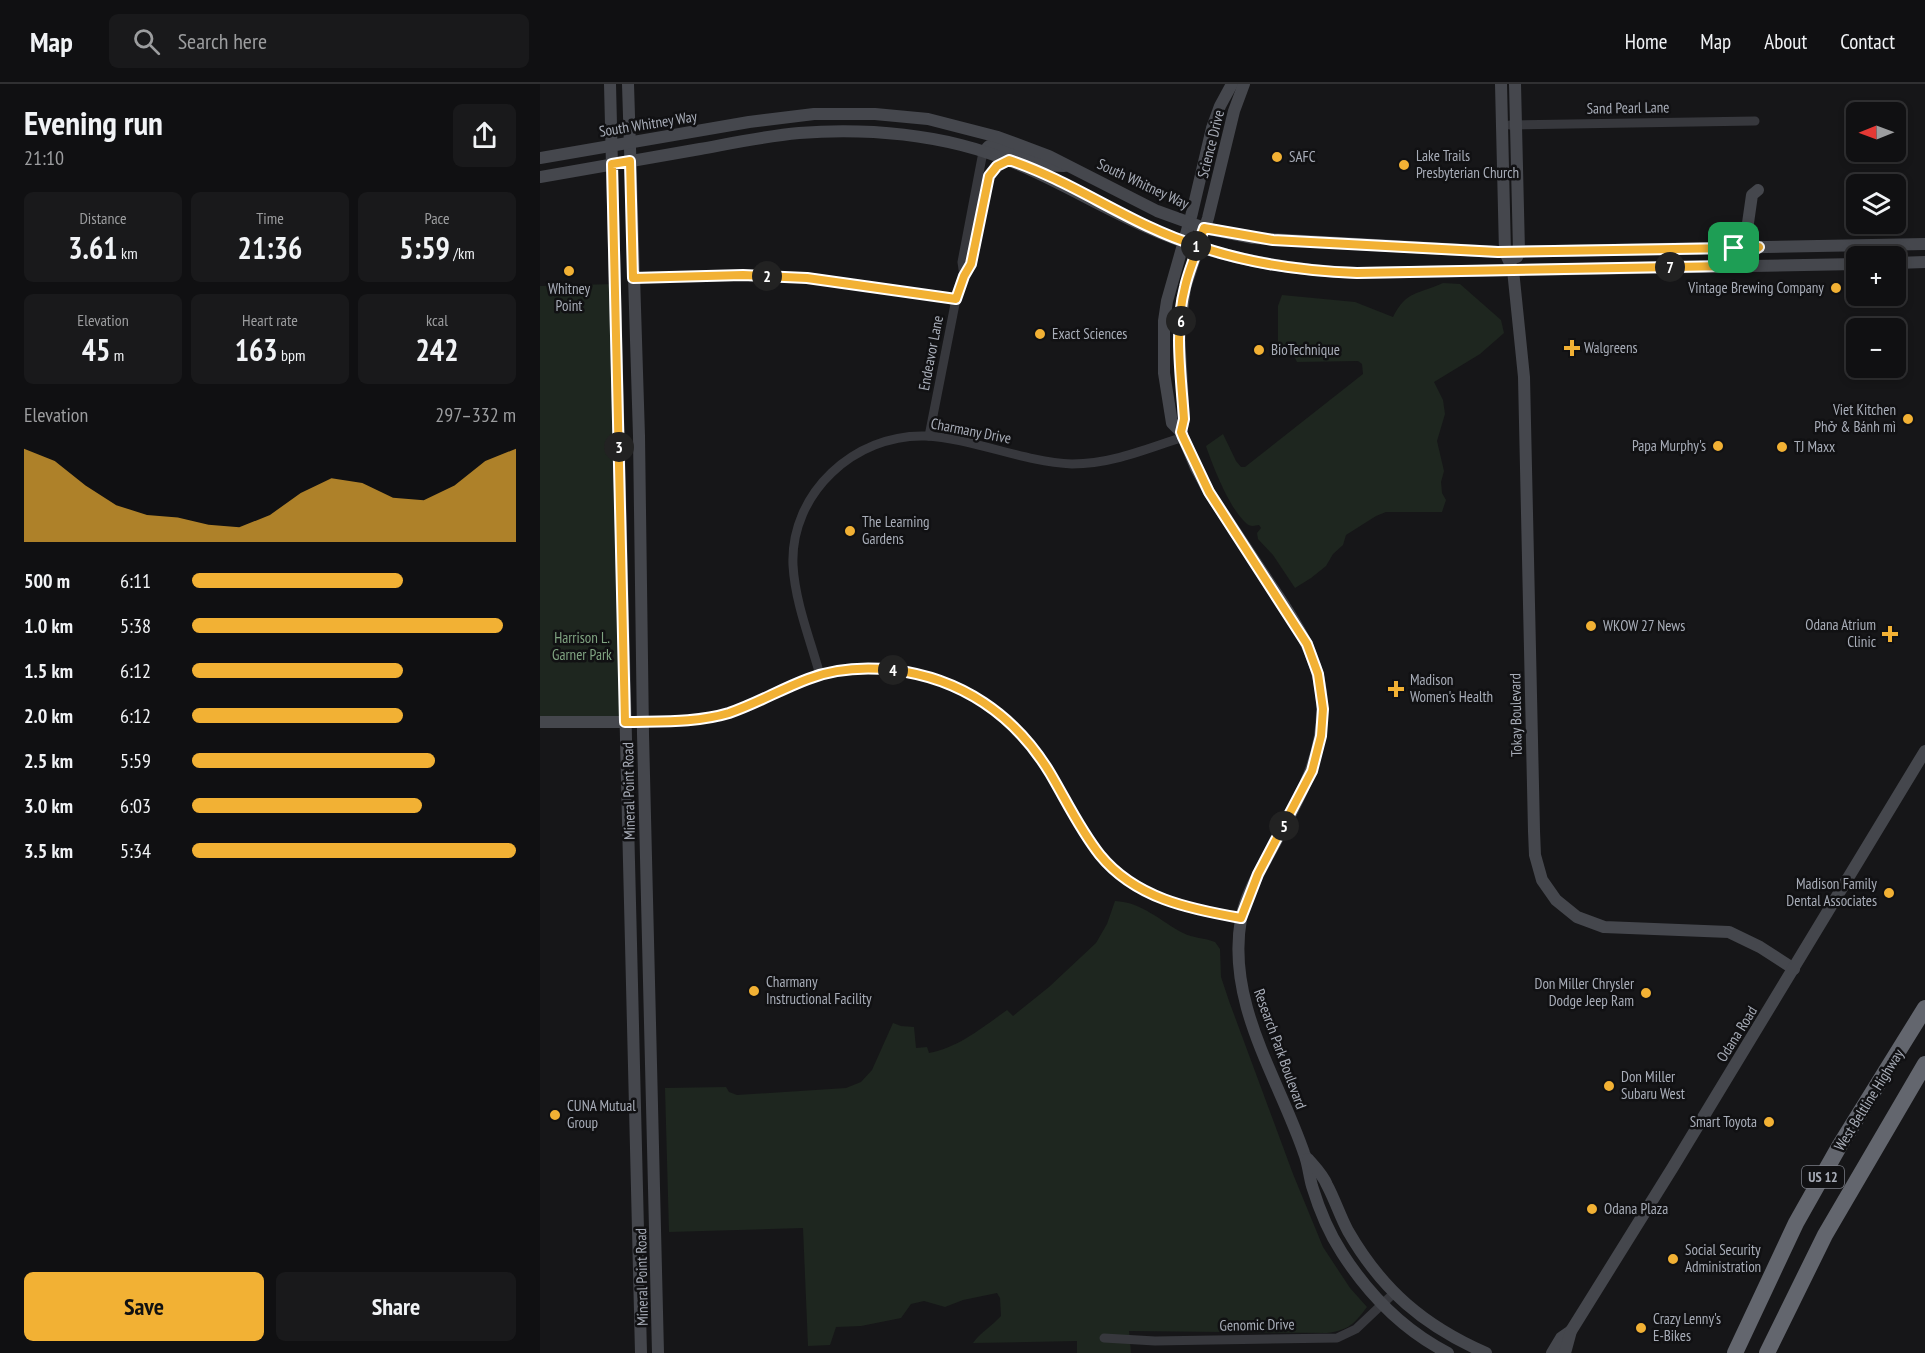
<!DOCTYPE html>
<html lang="en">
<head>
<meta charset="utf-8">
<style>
  :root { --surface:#101012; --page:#19191b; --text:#f1f3f6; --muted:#9c9d9f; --line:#303032; --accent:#f2b134 }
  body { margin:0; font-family:"PT Sans Narrow",sans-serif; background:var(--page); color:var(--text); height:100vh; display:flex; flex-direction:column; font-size:22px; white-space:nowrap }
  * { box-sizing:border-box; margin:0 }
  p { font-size:20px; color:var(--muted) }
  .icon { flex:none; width:33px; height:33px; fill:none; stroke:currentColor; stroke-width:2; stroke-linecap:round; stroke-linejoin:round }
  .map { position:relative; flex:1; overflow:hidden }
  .details { display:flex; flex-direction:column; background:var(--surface); width:540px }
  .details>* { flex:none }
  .needle { width:39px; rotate:269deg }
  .fabs { position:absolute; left:1306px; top:18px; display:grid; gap:12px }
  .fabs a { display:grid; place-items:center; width:60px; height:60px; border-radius:9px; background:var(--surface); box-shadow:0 3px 9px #0003,0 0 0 2px var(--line); font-size:30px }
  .pin { position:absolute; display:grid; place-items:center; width:51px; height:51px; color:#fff; margin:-26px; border-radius:12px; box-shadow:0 3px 9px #0006 }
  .km { position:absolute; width:30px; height:30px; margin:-15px; border-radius:50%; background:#222; color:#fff; font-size:16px; line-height:30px; text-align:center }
  .round { display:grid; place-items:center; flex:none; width:63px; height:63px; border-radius:9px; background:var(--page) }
  .overview { display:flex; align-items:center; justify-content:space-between; height:102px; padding:0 24px }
  h1 { font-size:33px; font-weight:800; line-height:45px }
  .stats { display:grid; grid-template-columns:repeat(3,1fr); gap:9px; height:102px; padding:6px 24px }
  .stats div { display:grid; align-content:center; border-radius:9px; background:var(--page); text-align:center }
  .stats b { font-size:30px; font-weight:800 }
  .stats small { font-size:16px; font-weight:400 }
  .stats p { font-size:16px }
  .chart { height:168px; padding:12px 24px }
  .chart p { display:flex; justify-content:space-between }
  .chart svg { width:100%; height:108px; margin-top:6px; fill:var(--accent); opacity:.7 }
  .cta { display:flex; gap:12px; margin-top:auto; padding:12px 24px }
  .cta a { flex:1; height:69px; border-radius:9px; background:var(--accent); color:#111; font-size:24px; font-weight:800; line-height:69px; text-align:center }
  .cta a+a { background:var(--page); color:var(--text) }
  ul { padding:0 24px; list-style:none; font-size:20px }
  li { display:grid; grid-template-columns:96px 72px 1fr; align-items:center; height:45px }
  li i { height:15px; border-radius:8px; background:var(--accent) }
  header { display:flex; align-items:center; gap:36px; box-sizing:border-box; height:84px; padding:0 30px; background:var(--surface); border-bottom:2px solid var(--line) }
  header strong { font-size:28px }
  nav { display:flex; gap:33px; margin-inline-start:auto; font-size:21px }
  .search { width:420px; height:54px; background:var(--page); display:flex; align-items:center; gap:15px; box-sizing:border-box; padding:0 21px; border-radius:9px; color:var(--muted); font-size:22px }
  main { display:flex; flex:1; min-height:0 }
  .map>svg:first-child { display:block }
  .green { fill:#1e261f }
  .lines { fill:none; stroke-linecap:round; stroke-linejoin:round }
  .street { stroke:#37383d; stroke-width:9 }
  .secondary { stroke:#45474d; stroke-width:12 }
  .highway { stroke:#63666e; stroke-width:16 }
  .route-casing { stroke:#fff; stroke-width:12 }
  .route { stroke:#f2b134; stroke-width:8 }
  .poi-dot { fill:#f2b134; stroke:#111113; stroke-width:2 }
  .labels { text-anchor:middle; stroke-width:5; stroke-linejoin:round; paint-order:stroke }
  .shield { fill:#111113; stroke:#7b7e86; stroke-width:1.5 }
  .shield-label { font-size:14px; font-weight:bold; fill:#a8adb8 }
  .street-label { font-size:15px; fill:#a8adb8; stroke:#111113 }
  .poi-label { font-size:15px; fill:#a8adb8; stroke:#111113; text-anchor:start }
  .park-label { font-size:15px; fill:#7fa381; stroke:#111113 }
</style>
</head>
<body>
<header>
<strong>Map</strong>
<div class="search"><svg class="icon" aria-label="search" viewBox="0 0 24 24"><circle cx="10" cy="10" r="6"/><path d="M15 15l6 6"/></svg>Search here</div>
<nav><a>Home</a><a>Map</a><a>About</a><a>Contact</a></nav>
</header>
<main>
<section class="details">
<div class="overview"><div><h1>Evening run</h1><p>21:10</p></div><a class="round"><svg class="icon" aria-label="share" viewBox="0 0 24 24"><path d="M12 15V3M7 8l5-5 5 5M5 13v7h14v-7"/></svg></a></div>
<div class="stats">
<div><p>Distance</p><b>3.61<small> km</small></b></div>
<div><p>Time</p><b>21:36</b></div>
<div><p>Pace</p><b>5:59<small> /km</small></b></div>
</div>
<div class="stats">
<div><p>Elevation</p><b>45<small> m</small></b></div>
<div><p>Heart rate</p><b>163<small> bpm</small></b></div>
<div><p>kcal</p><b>242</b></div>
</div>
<div class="chart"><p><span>Elevation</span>297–332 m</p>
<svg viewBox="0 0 160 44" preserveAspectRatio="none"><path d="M0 44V6L10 11L20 21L30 29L40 33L50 34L60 37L70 38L80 33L90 24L100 18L110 20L120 26L130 27L140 21L150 11L160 6V44z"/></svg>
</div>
<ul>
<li><b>500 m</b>6:11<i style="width:65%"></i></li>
<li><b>1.0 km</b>5:38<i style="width:96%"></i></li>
<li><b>1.5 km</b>6:12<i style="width:65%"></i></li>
<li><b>2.0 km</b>6:12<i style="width:65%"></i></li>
<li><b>2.5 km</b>5:59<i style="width:75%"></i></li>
<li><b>3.0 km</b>6:03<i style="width:71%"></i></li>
<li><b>3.5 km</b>5:34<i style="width:100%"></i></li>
</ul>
<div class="cta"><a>Save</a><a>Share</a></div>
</section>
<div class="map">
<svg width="1385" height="1269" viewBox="0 0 1385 1269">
  <rect width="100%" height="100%" fill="#161618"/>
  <g class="green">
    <path d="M903,199L920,200L961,236L964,249L940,270L894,298L903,316L905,330L897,357L904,387L901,398L902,409L906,416L902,428H846L836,432L806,451L803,461L793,470L786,482L771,494L755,504L733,471L718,455L717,449L721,444L719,441C714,442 710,443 706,439C690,425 673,383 666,362L683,350L696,377L701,383H705L823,290L822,280L818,277L757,278L753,270H738V222L742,211L815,218L853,233C867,206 877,211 903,199Z"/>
    <polygon points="75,200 85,638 0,638 0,202"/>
    <path d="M575,817C602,818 620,837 643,849C653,854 665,854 675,858L680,865L681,893L689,917L753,1090L783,1163L810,1204L827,1223C814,1240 809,1246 787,1249L589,1247L591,1269H537V1257L433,1259C441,1248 452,1242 461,1232L460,1214L457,1209L423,1216L405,1223L384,1217L371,1220L361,1234L321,1242L296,1243L290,1261L268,1262L263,1144L129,1148L125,1004L186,1003L189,1008L197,1011L306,1004L321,998L332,986L353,939L361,942L374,943L376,964L387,963L389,969C418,964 443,943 467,926L473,932L509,903L556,859L567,840Z"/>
  </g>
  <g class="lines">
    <g class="street">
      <polyline points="970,41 1215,37"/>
      <polyline points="424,192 422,178 443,68"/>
      <polyline points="93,194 203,191 268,193 416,215"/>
      <polyline points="389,352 416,215 424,192 431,180 449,92 457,82 469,76"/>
      <path d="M280,591C270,555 255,518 253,481C250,409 315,350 385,352C433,354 482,378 532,380C571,380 607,365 643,353"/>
      <path d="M103,637C131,636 161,637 189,629C216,620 241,605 268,595C294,586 325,583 353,586C421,594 475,632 510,689C526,716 540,746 560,771C566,778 575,785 583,791C623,821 654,825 701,834"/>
      <polyline points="564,1254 615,1257 797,1254 816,1245 854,1209"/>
    </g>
    <g class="secondary">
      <polyline points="70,0 101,1269"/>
      <polyline points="88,0 99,352 103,650 118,1269"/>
      <path d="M692,0L680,22L672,44L652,129L627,217L624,237V289L632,339L641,348L656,384L669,408C688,437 707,465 726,494C749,529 776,565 781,608C789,669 756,720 728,772C717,792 705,813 701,835C686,919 738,993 764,1069C768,1079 769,1091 772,1102C779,1125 789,1149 802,1169C829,1211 863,1246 908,1269"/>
      <polyline points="961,0 965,168 973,186 984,293 994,747 995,771 1002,796 1016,816 1037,833 1064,843 1189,848 1220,863 1254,885"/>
      <polyline points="975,0 979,167 977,173"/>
      <polyline points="447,64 449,62 465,66 503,81 524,82"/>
      <polyline points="0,74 209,38 274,30 335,30 388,35 458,53 509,72 617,127 664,144 713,154 959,168 1385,160"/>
      <path d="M0,93C54,84 107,74 160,65C193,59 226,52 259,49C313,45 368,48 421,61C489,78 540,113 602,141C671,173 743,186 817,189L1317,180"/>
      <polyline points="1193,164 1207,146 1212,111 1218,106"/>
      <polyline points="1356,179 1385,178"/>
      <polyline points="641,348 644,335 639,251 645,204 668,134 694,27 704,0"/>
      <polyline points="0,638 92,638"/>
      <path d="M768,1075C775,1083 783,1091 787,1101C795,1116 800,1132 808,1147C842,1206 884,1242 946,1269"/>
      <polyline points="1012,1269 1021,1254 1031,1247"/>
      <polyline points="1025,1269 1031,1247 1133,1083 1385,667"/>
    </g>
    <g class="highway">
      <polyline points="1195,1269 1256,1139 1300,1061 1385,924"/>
      <polyline points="1227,1269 1285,1151 1385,980"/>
    </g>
  </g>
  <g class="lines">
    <defs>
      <path id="route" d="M1194,164L958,168L733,156L664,144L658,162C590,141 535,98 469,76L457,82L449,92L431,180L424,192L416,215L267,194L203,191L93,194L90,77L72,80L85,638C119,637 156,639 189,629C216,620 241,605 268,595C294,585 325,583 353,586C421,594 475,631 510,689C526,716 540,746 560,771C595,814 649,825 701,834L718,790L772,687L781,652L783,625L778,590L767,560L669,408L643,353L641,348L644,335C641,292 634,245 645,203C648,189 654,176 658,162C710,180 762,187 817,189L1187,182L1219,163L1194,164"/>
    </defs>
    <use href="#route" class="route-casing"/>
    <use href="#route" class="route"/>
  </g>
  <g class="poi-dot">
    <circle cx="737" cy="73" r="6"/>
    <circle cx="864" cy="81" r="6"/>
    <circle cx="29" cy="187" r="6"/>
    <circle cx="1296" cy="204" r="6"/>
    <circle cx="500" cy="250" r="6"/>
    <path d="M1029 255h6v6h6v6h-6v6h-6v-6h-6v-6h6z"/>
    <circle cx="719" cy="266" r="6"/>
    <circle cx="1368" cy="335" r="6"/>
    <circle cx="1178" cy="362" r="6"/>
    <circle cx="1242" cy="363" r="6"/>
    <circle cx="310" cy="447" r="6"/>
    <circle cx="1051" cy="542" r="6"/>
    <path d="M1347 541h6v6h6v6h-6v6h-6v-6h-6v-6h6z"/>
    <path d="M853 596h6v6h6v6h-6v6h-6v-6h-6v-6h6z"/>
    <circle cx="1349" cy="809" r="6"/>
    <circle cx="214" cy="907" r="6"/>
    <circle cx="1106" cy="909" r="6"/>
    <circle cx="1069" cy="1002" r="6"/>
    <circle cx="15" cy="1031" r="6"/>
    <circle cx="1229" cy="1038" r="6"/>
    <circle cx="1052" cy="1125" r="6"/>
    <circle cx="1133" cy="1175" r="6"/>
    <circle cx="1101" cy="1244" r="6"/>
  </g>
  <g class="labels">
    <rect class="shield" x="1262" y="1082" width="42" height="22" rx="4.5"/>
    <g class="shield-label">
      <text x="1283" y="1098">US 12</text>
    </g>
    <g class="street-label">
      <text transform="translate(1088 24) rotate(-1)" y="5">Sand Pearl Lane</text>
      <text transform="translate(108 40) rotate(-9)" y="5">South Whitney Way</text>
      <text transform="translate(671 60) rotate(-76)" y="5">Science Drive</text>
      <text transform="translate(603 100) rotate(25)" y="5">South Whitney Way</text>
      <text transform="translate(391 269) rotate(-79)" y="5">Endeavor Lane</text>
      <text transform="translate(431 347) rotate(11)" y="5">Charmany Drive</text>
      <text transform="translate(976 631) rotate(-91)" y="5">Tokay Boulevard</text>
      <text transform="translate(89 707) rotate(-91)" y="5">Mineral Point Road</text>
      <text transform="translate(1197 950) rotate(-58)" y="5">Odana Road</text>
      <text transform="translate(740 965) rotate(70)" y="5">Research Park Boulevard</text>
      <text transform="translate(1329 1016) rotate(-58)" y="5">West Beltline Highway</text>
      <text transform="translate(102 1193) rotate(-91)" y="5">Mineral Point Road</text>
      <text transform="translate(717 1241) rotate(-1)" y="5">Genomic Drive</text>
    </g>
    <g class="poi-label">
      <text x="876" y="77">Lake Trails<tspan x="876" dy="17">Presbyterian Church</tspan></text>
      <text x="749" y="78">SAFC</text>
      <text x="1284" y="209" text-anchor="end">Vintage Brewing Company</text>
      <text x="29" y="210" text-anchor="middle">Whitney<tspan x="29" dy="17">Point</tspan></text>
      <text x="512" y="255">Exact Sciences</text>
      <text x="1044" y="269">Walgreens</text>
      <text x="731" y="271">BioTechnique</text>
      <text x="1356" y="331" text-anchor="end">Viet Kitchen<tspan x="1356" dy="17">Phở &amp; Bánh mì</tspan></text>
      <text x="1166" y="367" text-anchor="end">Papa Murphy's</text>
      <text x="1254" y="368">TJ Maxx</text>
      <text x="322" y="443">The Learning<tspan x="322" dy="17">Gardens</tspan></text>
      <text x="1336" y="546" text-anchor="end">Odana Atrium<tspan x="1336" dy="17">Clinic</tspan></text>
      <text x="1063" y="547">WKOW 27 News</text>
      <text x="870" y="601">Madison<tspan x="870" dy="17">Women's Health</tspan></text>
      <text x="1337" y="805" text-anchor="end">Madison Family<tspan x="1337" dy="17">Dental Associates</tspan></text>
      <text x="226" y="903">Charmany<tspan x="226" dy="17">Instructional Facility</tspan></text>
      <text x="1094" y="905" text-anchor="end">Don Miller Chrysler<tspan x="1094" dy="17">Dodge Jeep Ram</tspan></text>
      <text x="1081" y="998">Don Miller<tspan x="1081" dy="17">Subaru West</tspan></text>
      <text x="27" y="1027">CUNA Mutual<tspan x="27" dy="17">Group</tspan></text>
      <text x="1217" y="1043" text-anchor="end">Smart Toyota</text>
      <text x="1064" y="1130">Odana Plaza</text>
      <text x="1145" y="1171">Social Security<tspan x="1145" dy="17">Administration</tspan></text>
      <text x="1113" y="1240">Crazy Lenny's<tspan x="1113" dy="17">E-Bikes</tspan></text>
    </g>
    <g class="park-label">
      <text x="42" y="559">Harrison L.<tspan x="42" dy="17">Garner Park</tspan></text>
    </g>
  </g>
</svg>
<div class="fabs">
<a><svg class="needle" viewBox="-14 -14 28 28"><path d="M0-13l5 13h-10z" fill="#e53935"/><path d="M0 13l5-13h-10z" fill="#9c9d9f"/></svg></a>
<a><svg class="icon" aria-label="layers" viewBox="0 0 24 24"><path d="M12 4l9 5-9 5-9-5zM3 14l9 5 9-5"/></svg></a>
<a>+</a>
<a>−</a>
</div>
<div class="pin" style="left:1194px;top:164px;background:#1e9e55"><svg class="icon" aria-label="arrive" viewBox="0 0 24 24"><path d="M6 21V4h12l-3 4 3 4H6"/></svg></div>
<b class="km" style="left:656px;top:162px">1</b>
<b class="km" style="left:227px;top:192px">2</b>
<b class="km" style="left:79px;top:363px">3</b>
<b class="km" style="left:353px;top:586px">4</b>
<b class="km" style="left:744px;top:742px">5</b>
<b class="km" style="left:641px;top:237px">6</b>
<b class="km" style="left:1130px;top:183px">7</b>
</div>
</main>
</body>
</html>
